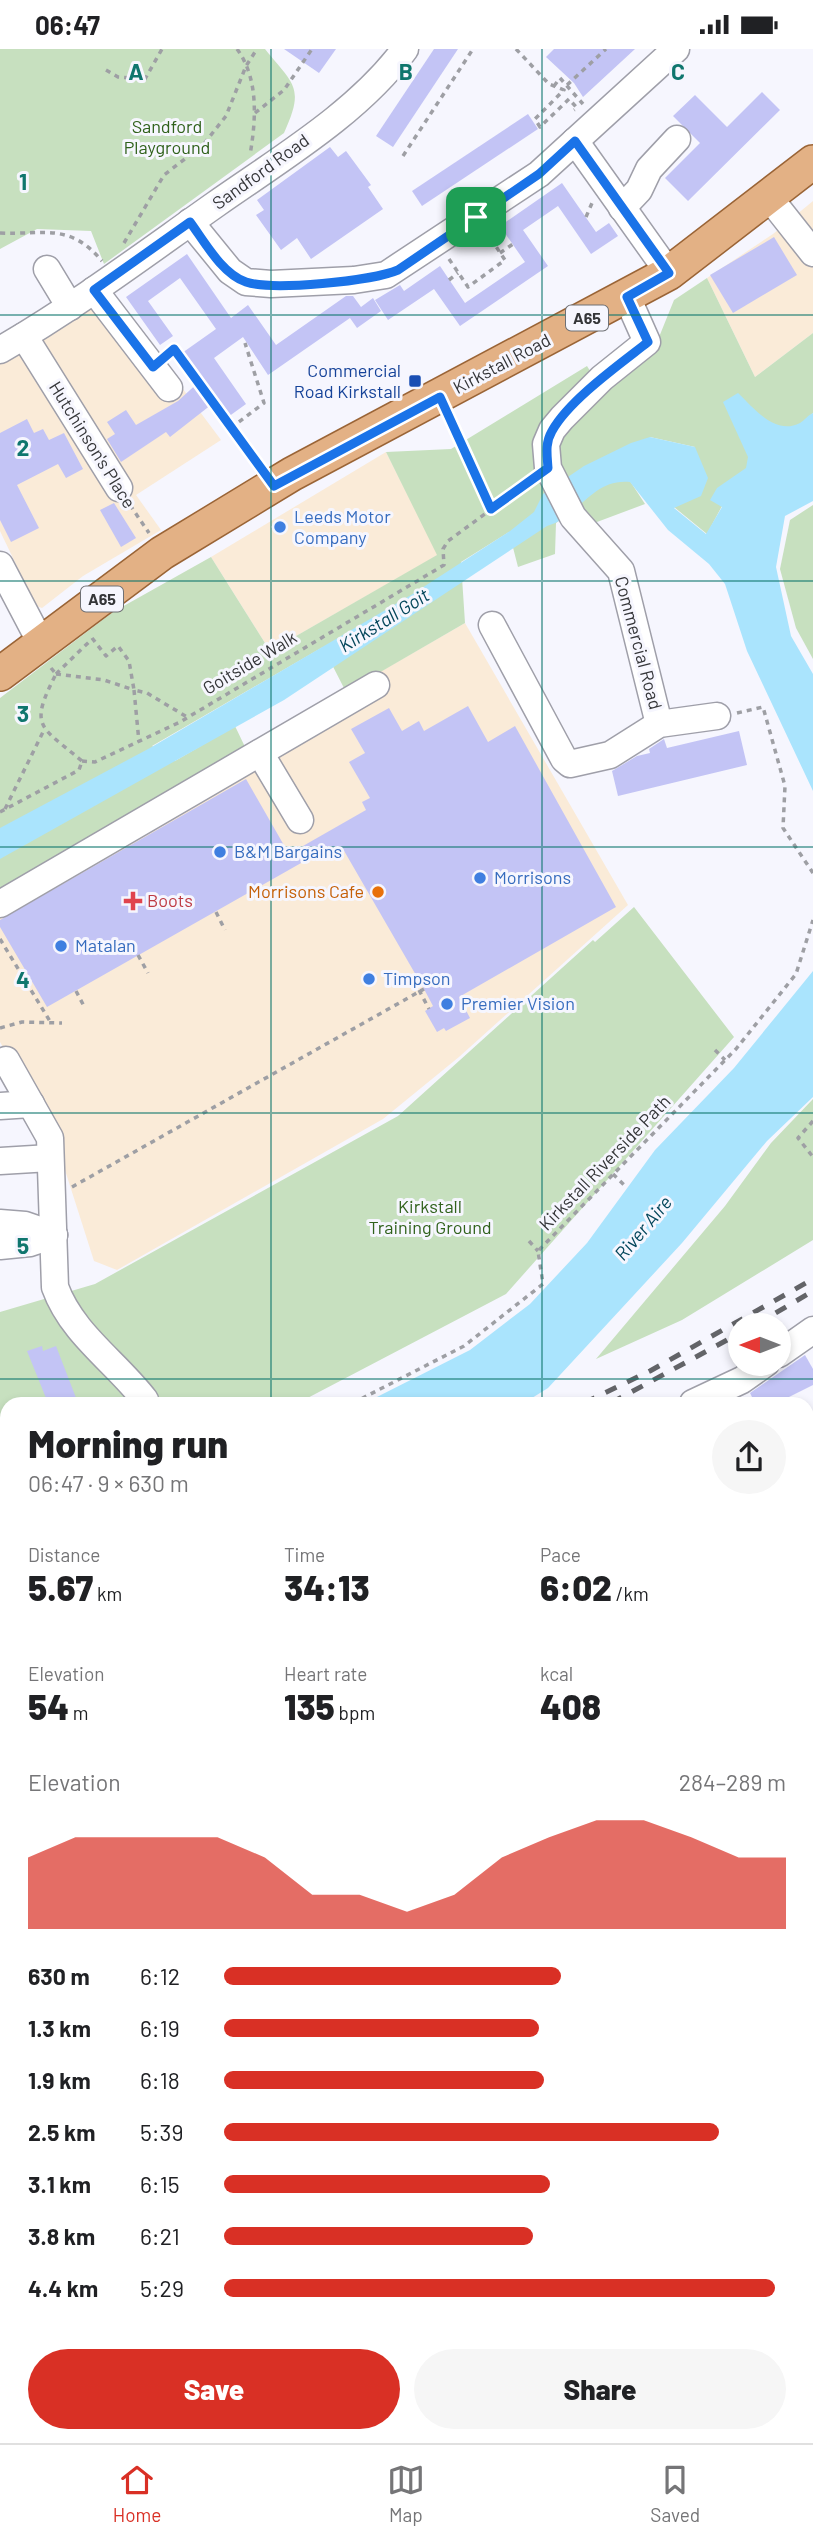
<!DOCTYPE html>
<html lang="en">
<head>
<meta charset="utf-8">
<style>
  :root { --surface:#fff; --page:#f6f6f6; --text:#202124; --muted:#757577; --line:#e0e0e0; --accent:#d93025 }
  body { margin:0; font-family:Barlow,sans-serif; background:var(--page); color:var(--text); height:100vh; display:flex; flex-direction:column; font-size:26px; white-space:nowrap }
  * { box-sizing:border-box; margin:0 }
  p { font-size:23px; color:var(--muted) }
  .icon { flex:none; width:38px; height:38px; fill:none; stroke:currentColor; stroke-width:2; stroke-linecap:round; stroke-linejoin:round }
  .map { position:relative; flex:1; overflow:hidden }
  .panel { position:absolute; left:0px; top:1348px; width:814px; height:1046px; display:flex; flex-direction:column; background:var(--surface); border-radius:21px 21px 0 0; box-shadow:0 4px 10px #0003 }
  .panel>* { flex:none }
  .needle { width:46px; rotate:270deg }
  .tools { position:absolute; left:728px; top:1264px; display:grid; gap:14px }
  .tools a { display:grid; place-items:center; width:63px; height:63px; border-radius:50%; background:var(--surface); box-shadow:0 4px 10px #0003; font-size:35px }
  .pin { position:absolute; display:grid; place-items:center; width:60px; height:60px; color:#fff; margin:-30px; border-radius:14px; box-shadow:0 4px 10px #0006 }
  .round { display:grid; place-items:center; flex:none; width:74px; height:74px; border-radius:37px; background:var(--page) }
  .head { display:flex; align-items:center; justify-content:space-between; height:119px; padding:0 28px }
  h1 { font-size:38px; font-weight:800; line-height:52px }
  .figures { display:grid; grid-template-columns:repeat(3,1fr); gap:10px; height:119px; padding:7px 28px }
  .figures div { display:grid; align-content:center }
  .figures b { font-size:35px; font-weight:800 }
  .figures small { font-size:19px; font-weight:400 }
  .figures p { font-size:19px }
  .chart { height:196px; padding:14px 28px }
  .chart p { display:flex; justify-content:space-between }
  .chart svg { width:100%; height:126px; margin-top:7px; fill:var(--accent); opacity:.7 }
  .action { display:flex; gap:14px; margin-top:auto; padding:14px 28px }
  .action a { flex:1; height:80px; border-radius:42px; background:var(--accent); color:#fff; font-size:28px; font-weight:800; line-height:80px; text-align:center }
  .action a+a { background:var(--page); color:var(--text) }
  ul { padding:0 28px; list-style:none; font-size:23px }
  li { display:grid; grid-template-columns:112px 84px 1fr; align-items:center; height:52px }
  li i { height:18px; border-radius:9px; background:var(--accent) }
  .status { display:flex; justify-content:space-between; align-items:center; height:49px; padding:0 35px; background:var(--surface); direction:ltr }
  .status svg { height:19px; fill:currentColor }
  .tab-bar { display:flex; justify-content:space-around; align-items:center; height:98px; border-top:2px solid var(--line); background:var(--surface); font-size:19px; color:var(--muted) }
  .tab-bar a { display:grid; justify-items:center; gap:4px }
  .tab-bar .selected { color:var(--accent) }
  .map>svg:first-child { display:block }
  .commercial { fill:#faebd8 }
  .built { fill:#e8e9fa }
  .green { fill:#c7e0bf }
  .water { fill:#aae4fd }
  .building { fill:#c3c4f5 }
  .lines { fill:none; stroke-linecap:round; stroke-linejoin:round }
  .minor-casing { stroke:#9f9fa9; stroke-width:29 }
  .major-casing { stroke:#9a6436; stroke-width:36 }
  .path { stroke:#9e9fa4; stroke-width:3.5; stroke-dasharray:5 5; stroke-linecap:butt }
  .minor { stroke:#fff; stroke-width:26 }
  .major { stroke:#e3b185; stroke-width:33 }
  .rail { stroke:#636468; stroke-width:5; stroke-dasharray:12 12; stroke-linecap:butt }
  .route-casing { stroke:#fff; stroke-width:14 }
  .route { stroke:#1a73e8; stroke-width:9 }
  .grid { fill:none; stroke:#0f766e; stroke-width:2; stroke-opacity:0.55 }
  .transit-dot { fill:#1a4fb4; stroke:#f6f6fe; stroke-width:2.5 }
  .shop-dot { fill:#3f7fe0; stroke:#f6f6fe; stroke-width:2.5 }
  .food-dot { fill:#e8710a; stroke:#f6f6fe; stroke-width:2.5 }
  .health-dot { fill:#e0444e; stroke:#f6f6fe; stroke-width:2.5 }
  .labels { text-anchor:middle; stroke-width:6; stroke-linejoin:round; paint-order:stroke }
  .shield { fill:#f6f6fe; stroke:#6f7074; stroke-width:2 }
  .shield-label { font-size:16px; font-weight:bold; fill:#353639 }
  .park-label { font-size:18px; fill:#30621c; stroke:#f6f6fe }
  .street-label { font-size:18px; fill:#353639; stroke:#f6f6fe }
  .transit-label { font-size:18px; fill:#164399; stroke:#f6f6fe; text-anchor:end }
  .shop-label { font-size:18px; fill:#366cbe; stroke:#f6f6fe; text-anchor:start }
  .food-label { font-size:18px; fill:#c56008; stroke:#f6f6fe; text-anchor:end }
  .health-label { font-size:18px; fill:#be3a42; stroke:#f6f6fe; text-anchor:start }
  .water-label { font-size:19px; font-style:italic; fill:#03465b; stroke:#f6f6fe }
  .grid-label { font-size:23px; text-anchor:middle; font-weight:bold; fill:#0f766e; stroke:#f6f6fe; stroke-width:6; stroke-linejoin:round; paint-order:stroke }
</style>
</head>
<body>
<div class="status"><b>06:47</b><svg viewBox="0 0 49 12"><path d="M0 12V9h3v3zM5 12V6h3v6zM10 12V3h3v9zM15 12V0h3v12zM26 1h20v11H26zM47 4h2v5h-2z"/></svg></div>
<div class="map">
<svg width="813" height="2394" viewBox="0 0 813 2394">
  <rect width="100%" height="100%" fill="#f6f6fe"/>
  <g class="commercial">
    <polygon points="813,152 813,284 755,328 707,229 773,185"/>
    <polygon points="109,241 221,391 136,446 161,481 83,527 42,559 36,557 0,482 0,313"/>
    <polygon points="386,403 438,506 270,602 211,508"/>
    <polygon points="465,574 628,856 459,1008 383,1070 117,1221 94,1212 57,1096 0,993 0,841"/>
    <polygon points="0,2090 7,2103 7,2239 0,2244"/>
  </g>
  <polygon class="built" points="7,1658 7,1715 0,1718 0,1661"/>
  <g class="green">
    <path d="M0,0H265C294,36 305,38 284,84L104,215L91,182L37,180L0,200Z"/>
    <polygon points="707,229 755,328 813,284 813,364 722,457 707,485 674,458 695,398 650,388 630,432 645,455 589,476 574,461 556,474 555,505 518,518 509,483 461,513 465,574 346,643 323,598 152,697 175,712 235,677 246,700 0,841 0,649 113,563 211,508 270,602 437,506 386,403 451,400 587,317 602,341 655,298 674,251"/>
    <polygon points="813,456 813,610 796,579 780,520 790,471"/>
    <polygon points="634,858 734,988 506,1245 298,1354 7,1354 7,1463 0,1465 0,1263 95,1235 398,1067 593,891 595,893"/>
    <polygon points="813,1050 813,1191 682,1271 596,1310 725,1157 771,1094"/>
    <polygon points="813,1384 813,1601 807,1605 807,1387"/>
  </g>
  <g class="water">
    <path d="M738,344C754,359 775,387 800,374C805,371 808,366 813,364V452L785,467L776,518L791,587L813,625V742L747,602L725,535L709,515L668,481L630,433C592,429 579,468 547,477L284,651L0,810V779L150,699L411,546L510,482L534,463L543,445L584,417L631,394L650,388L695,398L708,429L701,447L674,459L706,485L722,458L710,451L717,439L746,419L748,408L723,353Z"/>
    <polygon points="813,922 813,1048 767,1092 682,1194 548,1339 524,1354 365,1354 470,1301 530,1255 587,1194 655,1101 734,1019"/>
    <polygon points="7,1501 7,1590 0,1593 0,1503"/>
  </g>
  <g class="building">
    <polygon points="284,0 336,0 319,24"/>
    <polygon points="434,0 458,0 393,98 376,87"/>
    <polygon points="554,0 635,0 583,48 574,34 546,8"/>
    <polygon points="762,43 780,61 688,152 665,129 700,94 673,67 695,46 727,78"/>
    <polygon points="528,65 538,80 422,157 412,142"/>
    <polygon points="330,98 338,108 346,102 371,136 368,138 383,160 311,210 297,189 281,201 256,166 264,161 257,151"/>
    <polygon points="562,134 596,183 609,174 618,187 591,205 558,157 523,181 548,217 460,277 434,240 388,271 375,251 400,236 404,242 440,217 465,254 525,213 500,177"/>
    <polygon points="774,188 797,226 733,264 710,226"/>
    <polygon points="187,205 231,269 248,256 276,296 346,247 353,247 361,258 373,249 381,262 357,279 350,269 268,326 243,288 214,309 246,355 228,368 216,352 170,388 166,383 121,413 107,390 115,385 107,373 126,361 136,376 178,352 201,331 182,304 216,280 180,229 148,252 173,287 160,296 126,248"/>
    <polygon points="27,370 34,384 43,380 49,391 64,384 83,420 66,429 58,415 17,436 39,479 11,493 0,471 0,384"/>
    <polygon points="114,454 136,489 121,498 100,461"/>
    <polygon points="468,657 488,693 515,677 616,858 459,948 470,969 446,982 444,979 437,983 425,962 433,957 424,940 343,800 335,804 331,797 47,958 0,878 0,871 246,730 289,805 366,761 362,753 370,749 349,713 365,704 351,680 389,659 402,682 419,672 424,682"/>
    <polygon points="739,682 747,716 618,747 612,722 637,707 650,704 649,700 664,690 667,699"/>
    <polygon points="42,1297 43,1302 56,1297 78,1354 48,1354 27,1302"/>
    <polygon points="805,1306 813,1320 813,1336 777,1354 755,1354 750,1344"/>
  </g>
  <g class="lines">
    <defs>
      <g id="minor">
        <polyline points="575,92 669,224"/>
        <polyline points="768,147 813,204"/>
        <polyline points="622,159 639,141 649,120 677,90"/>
        <polyline points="190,173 230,222 246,233 271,235 354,231 386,226 539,125 676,0"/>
        <polyline points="47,220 70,258"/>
        <polyline points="94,241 169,339"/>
        <polyline points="627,248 647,293 602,329 562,369 552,381 546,395 548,419 573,468 621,522 659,675"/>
        <polyline points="24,287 119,439"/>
        <path d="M0,301C76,257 145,205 216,155C280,110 359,63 405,0"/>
        <polyline points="0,516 42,596"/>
        <polyline points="492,576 564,710 570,715 610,706 659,675 717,667"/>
        <polyline points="260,704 300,771"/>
        <polyline points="0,855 376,636"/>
        <path d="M6,1011L50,1089L55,1238C72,1285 116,1313 145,1351L137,1354"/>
        <polyline points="0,1057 31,1055"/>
        <polyline points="0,1112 50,1109"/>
        <polyline points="0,1174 25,1176 54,1186"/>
        <polyline points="0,1197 30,1194 54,1186"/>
        <polyline points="779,1305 813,1281"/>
        <polyline points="693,1354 742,1331 766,1314"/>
        <polyline points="0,1736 7,1733"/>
        <polyline points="807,1800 813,1800"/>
        <polyline points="807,1917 813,1940"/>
        <polyline points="0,2050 7,2064"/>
        <polyline points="807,2069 813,2069"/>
        <polyline points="0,2111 7,2107"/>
        <polyline points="807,2361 813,2361"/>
        <polyline points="114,2387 116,2394"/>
        <polyline points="488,2387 488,2394"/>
        <polyline points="776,2387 776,2394"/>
        <polyline points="70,2394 90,2387"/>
      </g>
      <polyline id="major" points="0,625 162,504 292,425 669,224 813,113"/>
    </defs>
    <use href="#minor" class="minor-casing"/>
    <use href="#major" class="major-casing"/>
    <g class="path">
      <path d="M237,0C259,30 256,71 250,106"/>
      <polyline points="516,0 549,35 564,41 535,70 540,78 569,50 577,59 574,61"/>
      <polyline points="106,21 118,28 145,30 162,0"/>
      <polyline points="567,36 606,0"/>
      <polyline points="554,37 560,29 583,55"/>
      <polyline points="255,64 284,41 312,0"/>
      <polyline points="403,107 473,0"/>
      <polyline points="586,168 592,154"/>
      <path d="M0,184C44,186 69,173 102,212"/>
      <polyline points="124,194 164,126 203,96 226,67 246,17 257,0"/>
      <polyline points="500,204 513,195"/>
      <polyline points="449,210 468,238 505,211 487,184"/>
      <polyline points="449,231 458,224"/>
      <polyline points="169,304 174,300 258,415"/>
      <polyline points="450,369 491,460"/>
      <polyline points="231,379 264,354 245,294"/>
      <polyline points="130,456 149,484"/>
      <polyline points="92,589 106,607 118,597 129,612 134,641 147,644 187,668"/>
      <path d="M51,619L56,625C29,678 39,676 82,712"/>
      <polyline points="56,625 104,631 134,641 139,693"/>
      <polyline points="56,625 92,590"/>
      <polyline points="737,664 763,658 785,737 783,779 813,824"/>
      <polyline points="82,712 95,713 180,673 444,516 443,500 448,492 530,432"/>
      <polyline points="5,760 44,681"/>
      <polyline points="0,763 79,721 82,712"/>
      <polyline points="216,863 225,881"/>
      <polyline points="0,890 51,974"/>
      <polyline points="138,906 148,924"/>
      <polyline points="419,941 429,960"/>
      <polyline points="76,942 85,959"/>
      <polyline points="0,979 22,973 62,974"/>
      <polyline points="715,1001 725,1011"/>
      <polyline points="813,1072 798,1089 813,1108"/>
      <polyline points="613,1125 625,1137"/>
      <polyline points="72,1138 424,940"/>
      <polyline points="529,1192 538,1202"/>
      <polyline points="353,1354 464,1297 543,1235 538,1202 736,1000 796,925 813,871"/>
      <polyline points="807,1369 813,1364"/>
      <polyline points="0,1474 7,1472"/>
      <polyline points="807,1540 813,1537"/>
      <polyline points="807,1610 813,1606"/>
      <polyline points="0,1838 7,1839"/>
      <polyline points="807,1839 813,1841"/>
      <polyline points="0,1882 7,1877"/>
    </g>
    <use href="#minor" class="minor"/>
    <use href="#major" class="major"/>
    <g class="rail">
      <polyline points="755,1276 813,1242"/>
      <polyline points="584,1354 650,1322 813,1230"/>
      <polyline points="611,1354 740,1284"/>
      <polyline points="0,1620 7,1616"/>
      <polyline points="0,1633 7,1629"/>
    </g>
  </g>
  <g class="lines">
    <defs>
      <path id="route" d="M575,92L669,224L627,248L648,293C620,315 569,351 552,382C545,394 547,405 548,419L491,460L440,348L274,437L174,300L153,318L94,241L190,173C204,192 222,225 246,233C273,242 372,232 398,221L539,125Z"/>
    </defs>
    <use href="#route" class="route-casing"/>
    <use href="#route" class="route"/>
  </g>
  <path class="grid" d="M271,0V1354M542,0V1354M0,266H813M0,532H813M0,798H813M0,1064H813M0,1330H813M0,1596H7M807,1596H813M0,1862H7M807,1862H813M0,2128H7M807,2128H813M271,2387V2394M542,2387V2394"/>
  <rect class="transit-dot" x="408" y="325" width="14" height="14" rx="3.5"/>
  <g class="shop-dot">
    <circle cx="280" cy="478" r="7"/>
    <circle cx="220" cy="803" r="7"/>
    <circle cx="480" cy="829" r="7"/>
    <circle cx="61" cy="897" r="7"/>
    <circle cx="369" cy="930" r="7"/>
    <circle cx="447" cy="955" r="7"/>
  </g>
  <circle class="food-dot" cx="378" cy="843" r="7"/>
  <path class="health-dot" d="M129.5 841.5h7v7h7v7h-7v7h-7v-7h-7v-7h7z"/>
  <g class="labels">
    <g class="shield">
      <rect x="566" y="256.5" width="42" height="25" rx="5"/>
      <rect x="81" y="537.5" width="42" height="25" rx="5"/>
    </g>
    <g class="shield-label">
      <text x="587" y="275">A65</text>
      <text x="102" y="556">A65</text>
    </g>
    <g class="park-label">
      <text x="167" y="84">Sandford<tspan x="167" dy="21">Playground</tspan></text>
      <text x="430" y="1164">Kirkstall<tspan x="430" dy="21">Training Ground</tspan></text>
    </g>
    <g class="street-label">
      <text transform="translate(261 123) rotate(-36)" y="6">Sandford Road</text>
      <text transform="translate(502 315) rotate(-28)" y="6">Kirkstall Road</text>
      <text transform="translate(92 396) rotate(58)" y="6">Hutchinson's Place</text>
      <text transform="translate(638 594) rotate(75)" y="6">Commercial Road</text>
      <text transform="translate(250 614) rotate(-31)" y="6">Goitside Walk</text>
      <text transform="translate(605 1114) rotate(-46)" y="6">Kirkstall Riverside Path</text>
    </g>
    <g class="transit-label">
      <text x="401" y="328">Commercial<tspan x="401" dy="21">Road Kirkstall</tspan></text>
    </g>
    <g class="shop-label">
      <text x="294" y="474">Leeds Motor<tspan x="294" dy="21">Company</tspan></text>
      <text x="234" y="809">B&amp;M Bargains</text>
      <text x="494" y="835">Morrisons</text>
      <text x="75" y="903">Matalan</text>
      <text x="383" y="936">Timpson</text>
      <text x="461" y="961">Premier Vision</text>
    </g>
    <g class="food-label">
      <text x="364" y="849">Morrisons Cafe</text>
    </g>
    <g class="health-label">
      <text x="147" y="858">Boots</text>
    </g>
    <g class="water-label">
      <text transform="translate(384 571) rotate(-32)" y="7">Kirkstall Goit</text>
      <text transform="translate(643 1179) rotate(-50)" y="7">River Aire</text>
    </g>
  </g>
  <g class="grid-label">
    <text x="136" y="31">A</text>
    <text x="406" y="31">B</text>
    <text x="678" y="31">C</text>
    <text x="23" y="141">1</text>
    <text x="23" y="407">2</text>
    <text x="23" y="673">3</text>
    <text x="23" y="939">4</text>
    <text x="23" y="1205">5</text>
  </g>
</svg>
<div class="tools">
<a><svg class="needle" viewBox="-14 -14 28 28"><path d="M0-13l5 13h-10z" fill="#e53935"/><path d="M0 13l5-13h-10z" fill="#757577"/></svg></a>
</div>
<div class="pin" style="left:476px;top:168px;background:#1e9e55"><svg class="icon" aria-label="arrive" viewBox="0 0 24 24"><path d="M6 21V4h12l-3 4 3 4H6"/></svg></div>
<section class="panel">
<div class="head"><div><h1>Morning run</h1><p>06:47 · 9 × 630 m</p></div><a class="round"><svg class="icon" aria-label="share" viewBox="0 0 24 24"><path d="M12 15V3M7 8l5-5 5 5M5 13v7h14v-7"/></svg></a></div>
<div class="figures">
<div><p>Distance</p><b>5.67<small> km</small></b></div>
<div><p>Time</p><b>34:13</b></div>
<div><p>Pace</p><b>6:02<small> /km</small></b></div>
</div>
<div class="figures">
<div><p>Elevation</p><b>54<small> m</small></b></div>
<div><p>Heart rate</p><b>135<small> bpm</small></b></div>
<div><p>kcal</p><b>408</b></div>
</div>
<div class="chart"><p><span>Elevation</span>284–289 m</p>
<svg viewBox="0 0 160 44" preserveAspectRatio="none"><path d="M0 44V19L10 12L20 12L30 12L40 12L50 19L60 32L70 32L80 38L90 32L100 19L110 12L120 6L130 6L140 12L150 19L160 19V44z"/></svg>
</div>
<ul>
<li><b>630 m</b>6:12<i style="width:60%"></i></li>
<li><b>1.3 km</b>6:19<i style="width:56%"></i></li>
<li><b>1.9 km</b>6:18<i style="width:57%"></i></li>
<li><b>2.5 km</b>5:39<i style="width:88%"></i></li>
<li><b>3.1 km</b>6:15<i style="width:58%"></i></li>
<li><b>3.8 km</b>6:21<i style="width:55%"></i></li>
<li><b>4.4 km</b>5:29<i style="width:98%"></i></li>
</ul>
<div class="action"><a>Save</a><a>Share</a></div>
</section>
</div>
<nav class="tab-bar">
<a class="selected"><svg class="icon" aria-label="home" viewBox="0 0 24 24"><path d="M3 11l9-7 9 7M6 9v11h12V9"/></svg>Home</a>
<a><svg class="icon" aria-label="map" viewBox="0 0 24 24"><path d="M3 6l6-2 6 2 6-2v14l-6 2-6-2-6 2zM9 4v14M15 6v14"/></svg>Map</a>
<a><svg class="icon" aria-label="saved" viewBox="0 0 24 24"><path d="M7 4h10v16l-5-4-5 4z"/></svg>Saved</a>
</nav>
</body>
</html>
